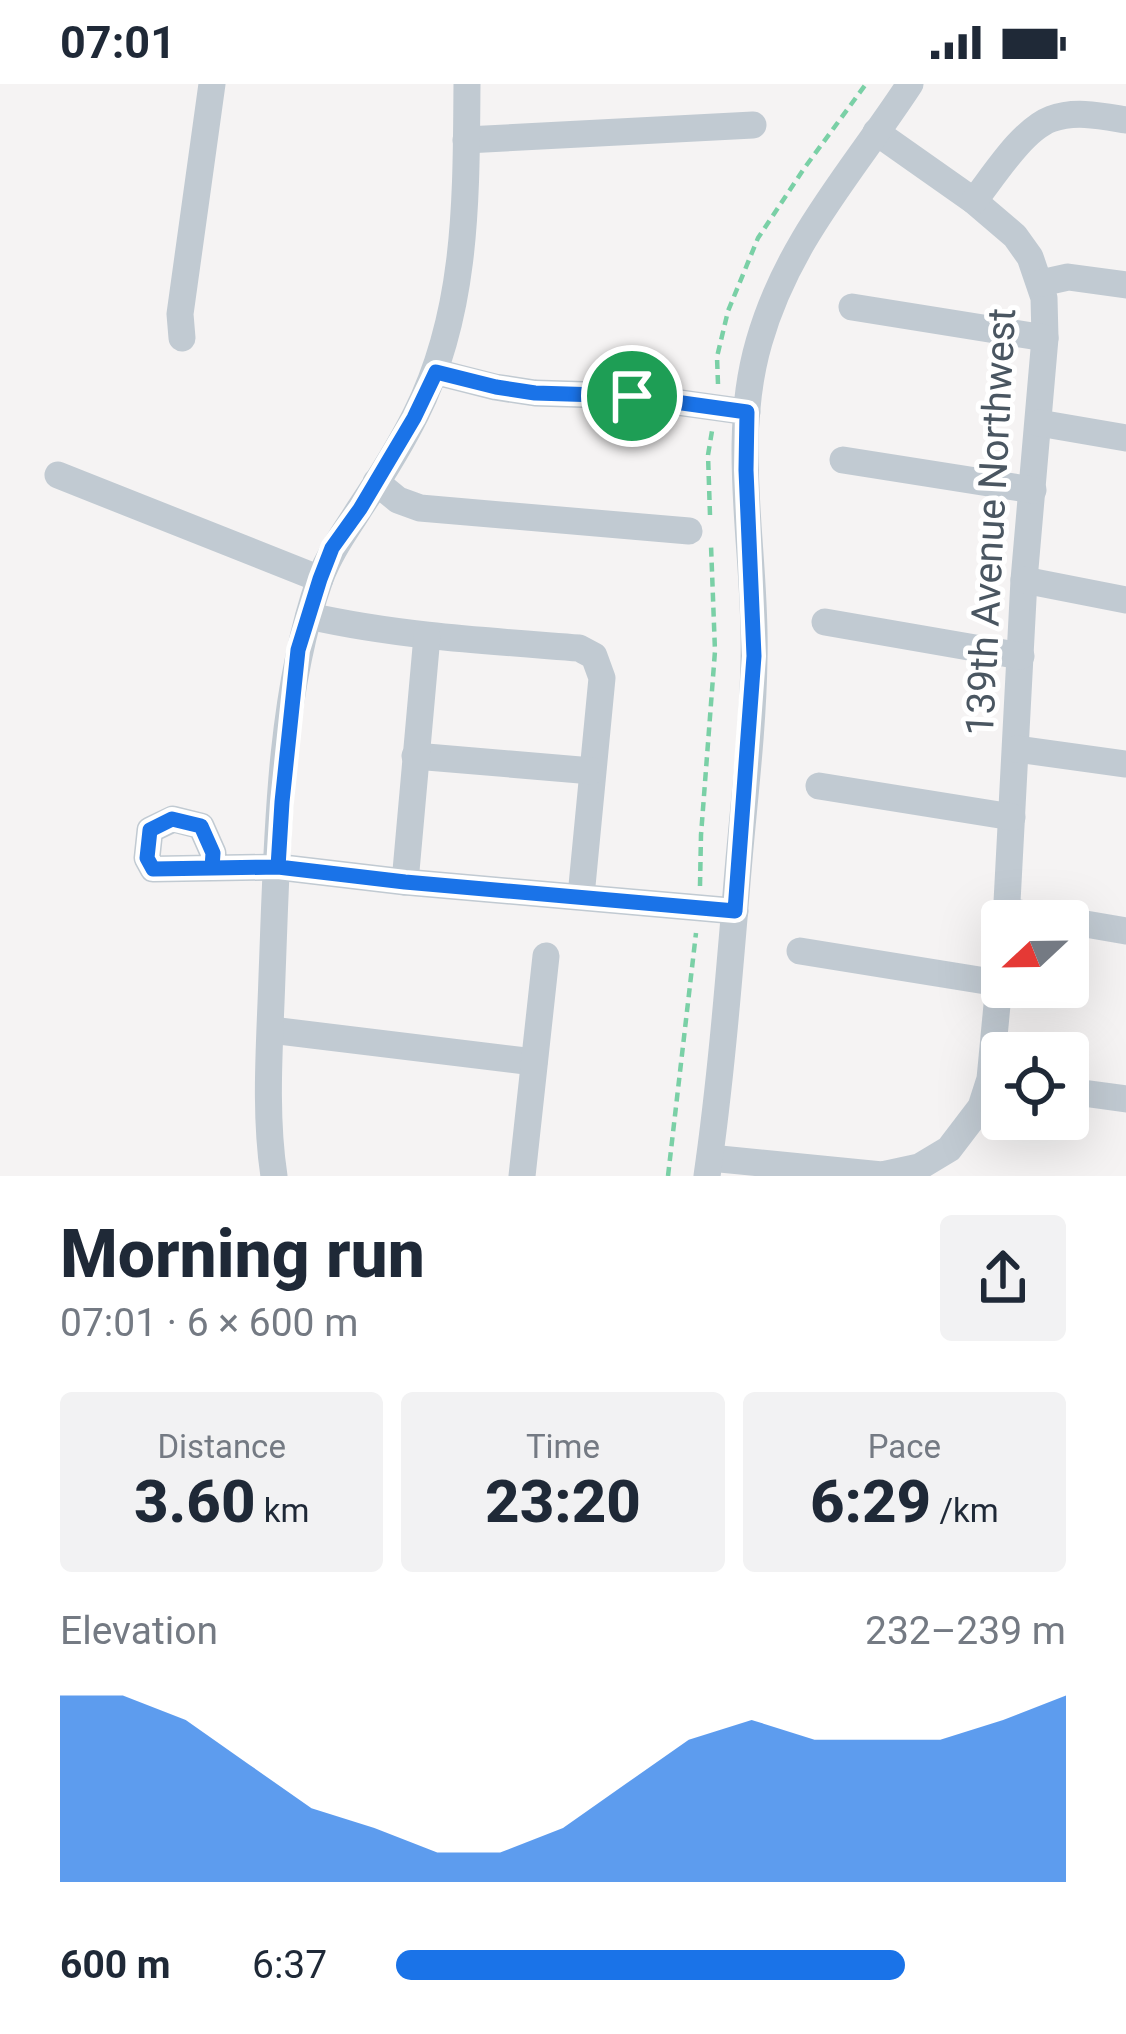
<!DOCTYPE html>
<html lang="en">
<head>
<meta charset="utf-8">
<style>
  :root { --surface:#fff; --page:#f2f2f3; --text:#1f2937; --muted:#747a83; --accent:#1a73e8 }
  body { margin:0; font-family:Roboto,sans-serif; background:var(--page); color:var(--text); height:100vh; display:flex; flex-direction:column; font-size:45px; white-space:nowrap }
  * { box-sizing:border-box; margin:0 }
  p { font-size:39px; color:var(--muted) }
  .icon { flex:none; width:66px; height:66px; fill:none; stroke:currentColor; stroke-width:2; stroke-linecap:round; stroke-linejoin:round }
  .map { position:relative; height:1092px; overflow:hidden }
  .panel { display:flex; flex-direction:column; background:var(--surface); flex:1 }
  .panel>* { flex:none }
  .needle { width:78px; rotate:248deg }
  .controls { position:absolute; left:981px; top:816px; display:grid; gap:24px }
  .controls a { display:grid; place-items:center; width:108px; height:108px; border-radius:12px; background:var(--surface); box-shadow:0 12px 48px #0002; font-size:60px }
  .pin { position:absolute; display:grid; place-items:center; width:102px; height:102px; color:#fff; margin:-51px; border:6px solid #fff; border-radius:50%; box-shadow:0 3px 12px #0007 }
  .round { display:grid; place-items:center; flex:none; width:126px; height:126px; border-radius:12px; background:var(--page) }
  .summary { display:flex; align-items:center; justify-content:space-between; height:204px; padding:0 60px }
  h1 { font-size:66px; font-weight:800; line-height:90px }
  .metrics { display:grid; grid-template-columns:repeat(3,1fr); gap:18px; height:204px; padding:12px 60px }
  .metrics div { display:grid; align-content:center; border-radius:12px; background:var(--page); text-align:center }
  .metrics b { font-size:60px; font-weight:800 }
  .metrics small { font-size:33px; font-weight:400 }
  .metrics p { font-size:33px }
  .chart { height:336px; padding:24px 60px }
  .chart p { display:flex; justify-content:space-between }
  .chart svg { width:100%; height:216px; margin-top:12px; fill:var(--accent); opacity:.7 }
  ul { padding:0 60px; list-style:none; font-size:39px }
  li { display:grid; grid-template-columns:192px 144px 1fr; align-items:center; height:90px }
  li i { height:30px; border-radius:15px; background:var(--accent) }
  .status { display:flex; justify-content:space-between; align-items:center; height:84px; padding:0 60px; background:var(--surface); direction:ltr }
  .status svg { height:33px; fill:currentColor }
  .map>svg:first-child { display:block }
  .lines { fill:none; stroke-linecap:round; stroke-linejoin:round }
  .path { stroke:#7ad0a6; stroke-width:4.5; stroke-dasharray:9 6; stroke-linecap:butt }
  .minor { stroke:#c1cad2; stroke-width:27 }
  .route-casing { stroke:#fff; stroke-width:24 }
  .route { stroke:#1a73e8; stroke-width:15 }
  .labels { text-anchor:middle; stroke-width:10; stroke-linejoin:round; paint-order:stroke }
  .street-label { font-size:39px; fill:#4a5661; stroke:#fff }
</style>
</head>
<body>
<div class="status"><b>07:01</b><svg viewBox="0 0 49 12"><path d="M0 12V9h3v3zM5 12V6h3v6zM10 12V3h3v9zM15 12V0h3v12zM26 1h20v11H26zM47 4h2v5h-2z"/></svg></div>
<div class="map">
<svg width="1126" height="1092" viewBox="0 0 1126 1092">
  <rect width="100%" height="100%" fill="#f5f3f3"/>
  <g class="lines">
    <g class="path">
      <polyline points="718,300 717,273 728,227 758,154 803,86 866,0"/>
      <polyline points="710,431 708,371 712,347"/>
      <polyline points="700,802 701,751 715,567 711,461"/>
      <polyline points="668,1092 696,849"/>
    </g>
    <g class="minor">
      <polyline points="876,48 974,117 1015,152 1030,173 1044,214 1045,254 1024,496 1006,837"/>
      <polyline points="466,56 753,41"/>
      <path d="M974,117C993,93 1022,46 1051,35C1075,26 1102,32 1126,36"/>
      <polyline points="1041,199 1068,193 1126,201"/>
      <polyline points="852,223 1045,254"/>
      <polyline points="182,254 180,230 212,0"/>
      <polyline points="436,288 495,303 535,309 632,312 747,328"/>
      <polyline points="1039,339 1126,354"/>
      <polyline points="843,376 1033,406"/>
      <polyline points="58,391 320,495"/>
      <polyline points="376,398 398,416 420,424 689,447"/>
      <polyline points="1024,496 1126,516"/>
      <path d="M309,532C398,552 488,557 579,564L594,572L602,594L581,812"/>
      <polyline points="825,538 1021,572"/>
      <polyline points="1016,665 1126,680"/>
      <polyline points="415,672 592,687"/>
      <polyline points="819,702 1012,733"/>
      <polyline points="212,784 213,769 201,742 173,735 150,746 147,774 153,785 278,783 405,798 735,827"/>
      <polyline points="405,798 427,552"/>
      <polyline points="1007,827 1066,837"/>
      <polyline points="1068,837 1126,847"/>
      <polyline points="800,867 998,899"/>
      <polyline points="271,946 534,978"/>
      <polyline points="1068,1007 1126,1015"/>
      <polyline points="710,1074 882,1091 919,1083 949,1065 981,1023 990,995 1002,868"/>
      <path d="M274,1092C264,1027 270,957 272,892C277,766 278,614 320,495C330,468 345,448 360,424C380,394 400,362 416,330C468,227 466,112 467,0"/>
      <polyline points="522,1092 546,872"/>
      <path d="M707,1092C722,987 730,880 739,775C745,708 753,642 754,575C757,470 729,361 759,258C788,156 854,86 910,0"/>
    </g>
  </g>
  <g class="lines">
    <defs>
      <polyline id="route" points="632,312 535,309 496,303 436,288 414,334 360,425 332,464 320,495 298,566 282,718 278,783 212,784 213,769 201,742 172,735 150,746 147,774 153,785 278,783 405,798 735,827 754,572 746,386 747,328 632,312"/>
    </defs>
    <use href="#route" class="route-casing"/>
    <use href="#route" class="route"/>
  </g>
  <g class="labels">
    <g class="street-label">
      <text transform="translate(990 438) rotate(-87)" y="14">139th Avenue Northwest</text>
    </g>
  </g>
</svg>
<div class="controls">
<a><svg class="needle" viewBox="-14 -14 28 28"><path d="M0-13l5 13h-10z" fill="#e53935"/><path d="M0 13l5-13h-10z" fill="#747a83"/></svg></a>
<a><svg class="icon" aria-label="locate" viewBox="0 0 24 24"><circle cx="12" cy="12" r="6"/><path d="M12 2v4M12 18v4M2 12h4M18 12h4"/></svg></a>
</div>
<div class="pin" style="left:632px;top:312px;background:#1e9e55"><svg class="icon" aria-label="arrive" viewBox="0 0 24 24"><path d="M6 21V4h12l-3 4 3 4H6"/></svg></div>
</div>
<section class="panel">
<div class="summary"><div><h1>Morning run</h1><p>07:01 · 6 × 600 m</p></div><a class="round"><svg class="icon" aria-label="share" viewBox="0 0 24 24"><path d="M12 15V3M7 8l5-5 5 5M5 13v7h14v-7"/></svg></a></div>
<div class="metrics">
<div><p>Distance</p><b>3.60<small> km</small></b></div>
<div><p>Time</p><b>23:20</b></div>
<div><p>Pace</p><b>6:29<small> /km</small></b></div>
</div>
<div class="chart"><p><span>Elevation</span>232–239 m</p>
<svg viewBox="0 0 160 44" preserveAspectRatio="none"><path d="M0 44V6L10 6L20 11L30 20L40 29L50 33L60 38L70 38L80 33L90 24L100 15L110 11L120 15L130 15L140 15L150 11L160 6V44z"/></svg>
</div>
<ul>
<li><b>600 m</b>6:37<i style="width:76%"></i></li>
</ul>
</section>
</body>
</html>
